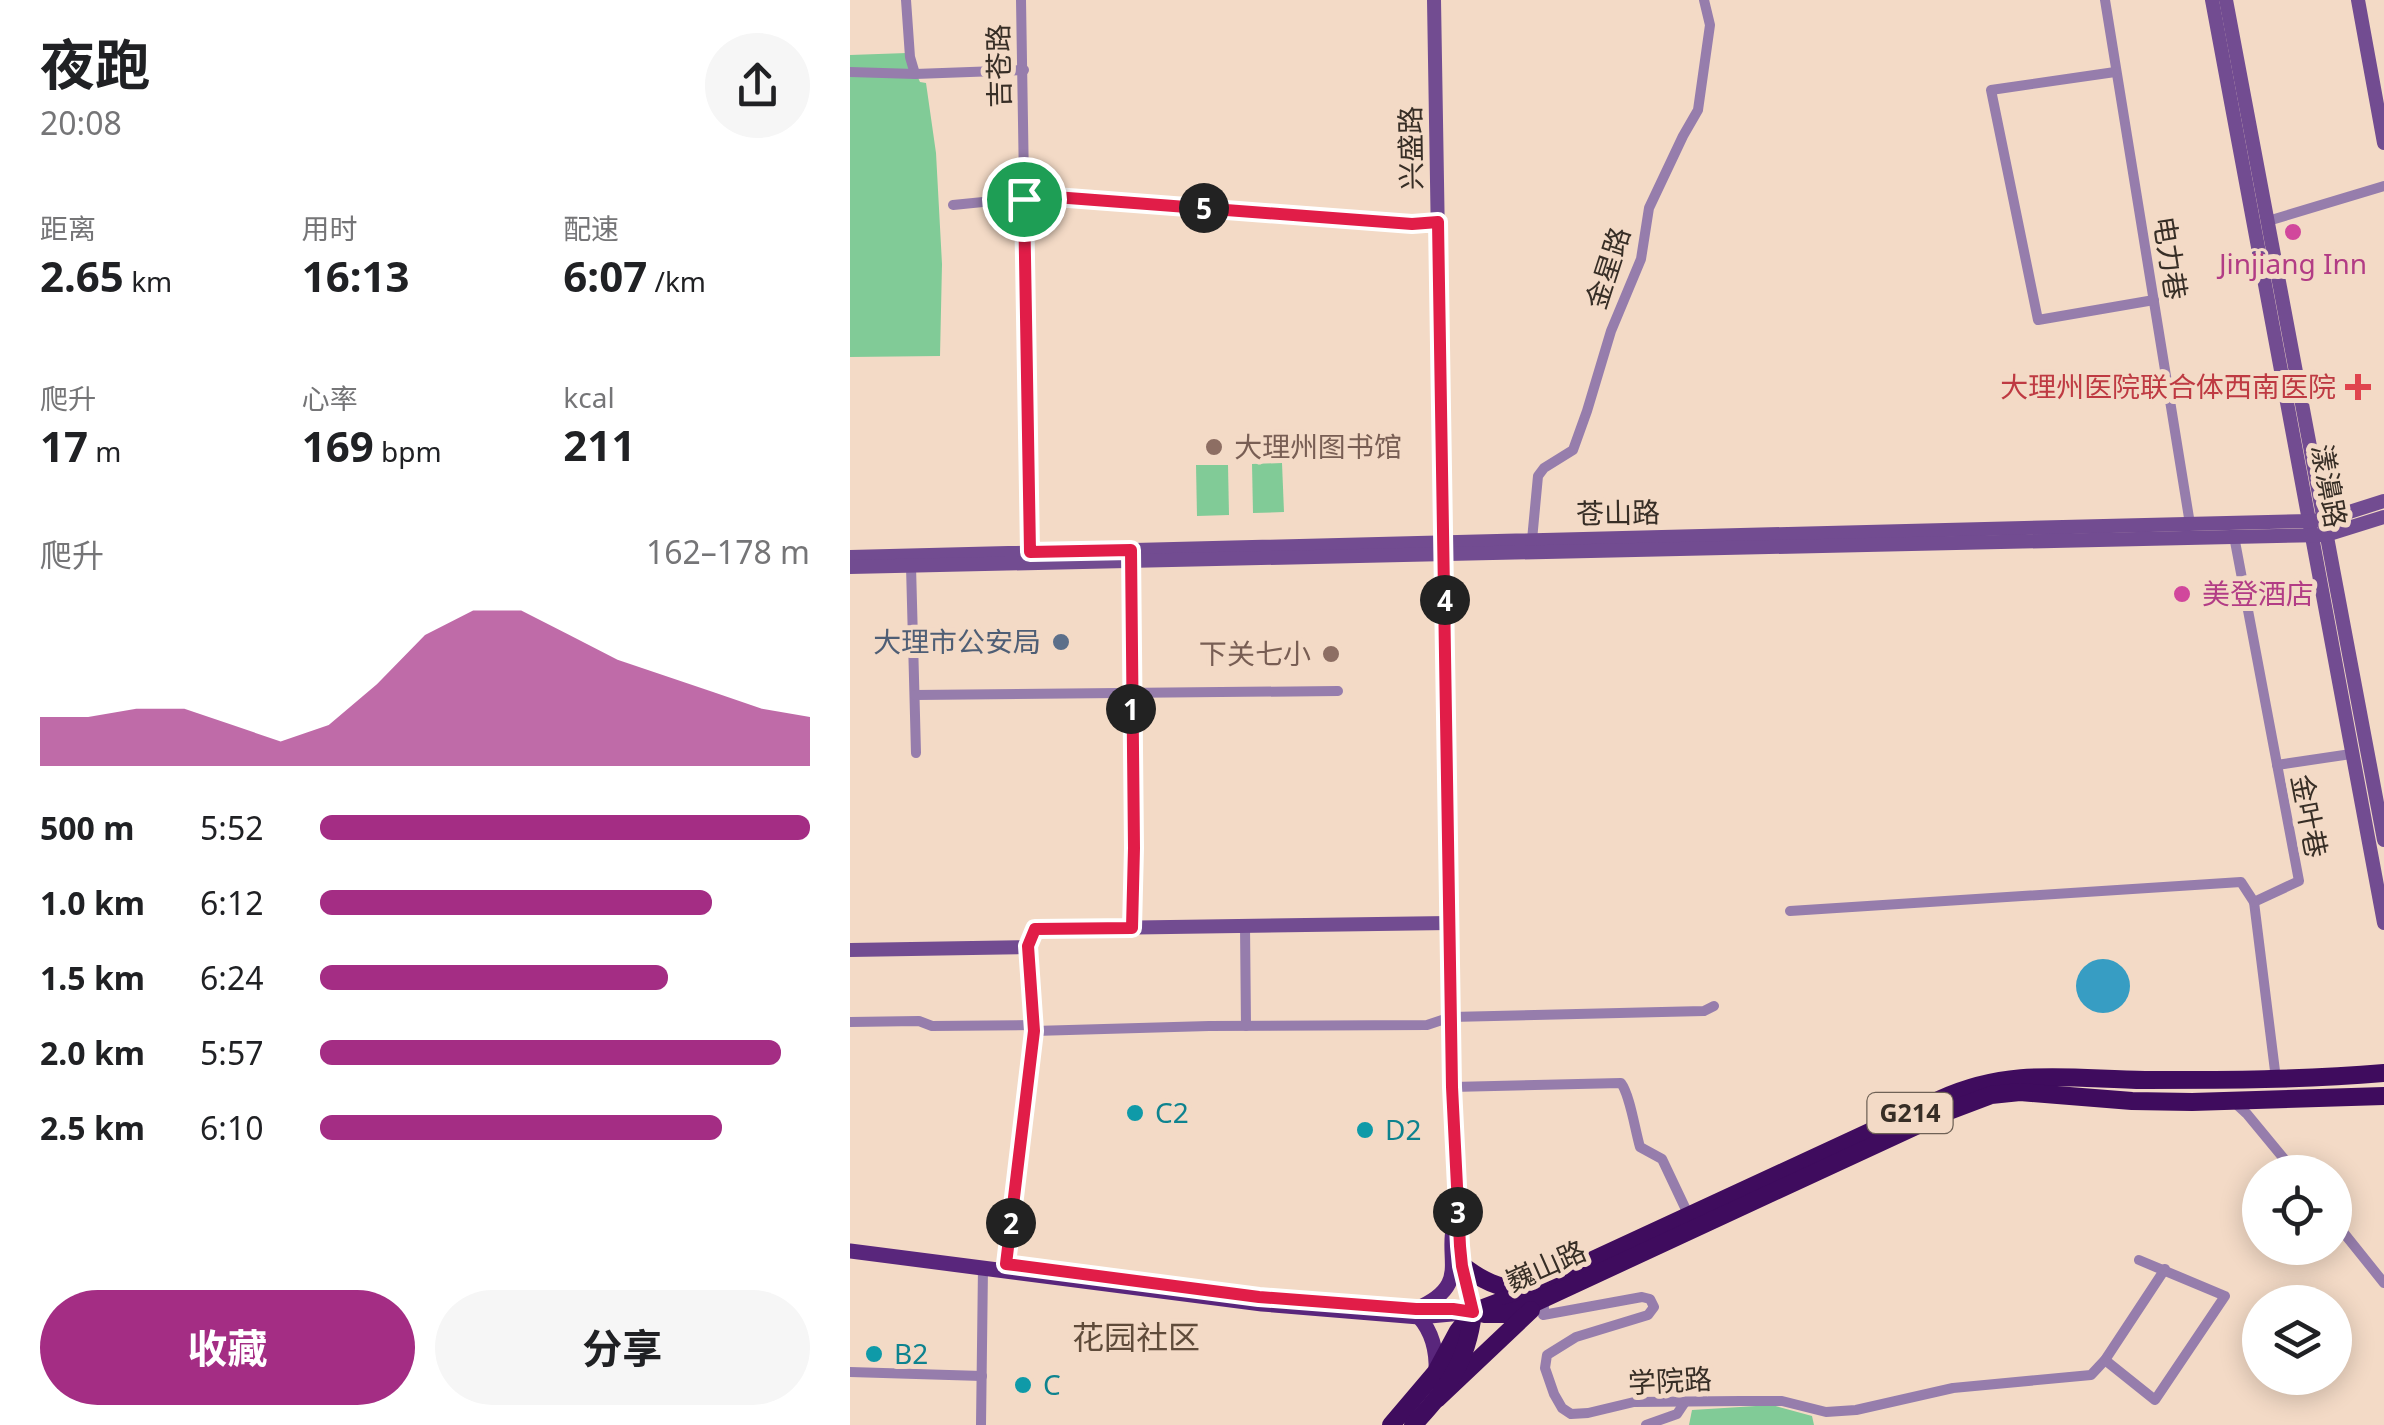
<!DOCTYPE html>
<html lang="zh">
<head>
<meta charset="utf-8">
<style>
  :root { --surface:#fff; --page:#f6f6f6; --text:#202124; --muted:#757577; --accent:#a42d84 }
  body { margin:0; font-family:"Noto Sans","Noto Sans SC",sans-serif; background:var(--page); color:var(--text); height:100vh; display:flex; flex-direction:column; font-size:38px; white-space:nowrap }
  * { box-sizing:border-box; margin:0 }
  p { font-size:32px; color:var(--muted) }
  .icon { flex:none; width:55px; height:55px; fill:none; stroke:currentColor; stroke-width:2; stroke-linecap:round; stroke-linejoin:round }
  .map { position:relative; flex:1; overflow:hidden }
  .details { display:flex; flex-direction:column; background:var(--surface); width:850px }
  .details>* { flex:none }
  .controls { position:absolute; left:1392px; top:1155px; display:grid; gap:20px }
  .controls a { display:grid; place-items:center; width:110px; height:110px; border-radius:50%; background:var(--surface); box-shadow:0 5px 25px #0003; font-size:50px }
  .pin { position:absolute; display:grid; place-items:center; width:85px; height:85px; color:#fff; margin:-42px; border:5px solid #fff; border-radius:50%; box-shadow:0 2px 10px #0007 }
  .km { position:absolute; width:50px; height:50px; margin:-25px; border-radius:50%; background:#222; color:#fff; font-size:28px; line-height:50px; text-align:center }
  .round { display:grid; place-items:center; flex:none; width:105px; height:105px; border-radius:52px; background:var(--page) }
  .overview { display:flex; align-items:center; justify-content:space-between; height:170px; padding:0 40px }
  h1 { font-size:55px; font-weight:700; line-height:75px }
  .metrics { display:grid; grid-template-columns:repeat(3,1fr); gap:15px; height:170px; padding:10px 40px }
  .metrics div { display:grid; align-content:center }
  .metrics b { font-size:42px; font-weight:700 }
  .metrics small { font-size:28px; font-weight:400 }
  .metrics p { font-size:28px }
  .chart { height:280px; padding:20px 40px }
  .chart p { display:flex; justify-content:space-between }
  .chart svg { width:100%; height:180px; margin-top:10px; fill:var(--accent); opacity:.7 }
  .cta { display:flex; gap:20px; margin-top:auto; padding:20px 40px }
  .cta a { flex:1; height:115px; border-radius:60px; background:var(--accent); color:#fff; font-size:40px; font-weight:700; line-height:115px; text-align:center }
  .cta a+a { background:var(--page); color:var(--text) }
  ul { padding:0 40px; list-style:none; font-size:32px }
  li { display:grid; grid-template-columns:160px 120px 1fr; align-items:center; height:75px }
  li i { height:25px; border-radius:12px; background:var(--accent) }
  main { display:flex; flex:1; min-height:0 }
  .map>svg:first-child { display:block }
  .green { fill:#81cb97 }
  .water { fill:#379dc3 }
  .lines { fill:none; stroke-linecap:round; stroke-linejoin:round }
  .street { stroke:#967dac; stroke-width:10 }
  .secondary { stroke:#724c91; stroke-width:14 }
  .primary { stroke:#59267c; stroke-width:15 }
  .highway { stroke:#3f0c5e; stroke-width:18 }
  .route-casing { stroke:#fff; stroke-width:20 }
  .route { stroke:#e11d48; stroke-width:12 }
  .hotel-dot { fill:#d1479c; stroke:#f3dac6; stroke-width:4 }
  .health-dot { fill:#e0444e; stroke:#f3dac6; stroke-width:4 }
  .education-dot { fill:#8d6e63; stroke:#f3dac6; stroke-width:4 }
  .service-dot { fill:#5c6f8a; stroke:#f3dac6; stroke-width:4 }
  .culture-dot { fill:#0f9aa8; stroke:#f3dac6; stroke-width:4 }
  .labels { text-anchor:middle; stroke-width:10; stroke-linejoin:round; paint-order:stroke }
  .shield { fill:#f3dac6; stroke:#6f6256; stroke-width:2.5 }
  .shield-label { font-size:25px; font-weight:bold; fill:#372e26 }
  .street-label { font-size:28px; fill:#372e26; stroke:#f3dac6 }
  .hotel-label { font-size:28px; fill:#b23c85; stroke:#f3dac6 }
  .health-label { font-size:28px; fill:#be3a42; stroke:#f3dac6; text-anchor:end }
  .education-label { font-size:28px; fill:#785e54; stroke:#f3dac6; text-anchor:start }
  .service-label { font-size:28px; fill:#4e5e75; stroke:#f3dac6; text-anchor:end }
  .culture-label { font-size:28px; fill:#0d838f; stroke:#f3dac6; text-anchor:start }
  .quarter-label { font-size:32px; fill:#5f4b3a; stroke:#f3dac6 }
</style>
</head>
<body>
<main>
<section class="details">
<div class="overview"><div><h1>夜跑</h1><p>20:08</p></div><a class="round"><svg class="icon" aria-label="share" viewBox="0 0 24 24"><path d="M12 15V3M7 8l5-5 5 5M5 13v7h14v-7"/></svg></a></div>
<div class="metrics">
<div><p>距离</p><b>2.65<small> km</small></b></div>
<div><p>用时</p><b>16:13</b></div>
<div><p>配速</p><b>6:07<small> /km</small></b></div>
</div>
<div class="metrics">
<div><p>爬升</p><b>17<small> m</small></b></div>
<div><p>心率</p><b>169<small> bpm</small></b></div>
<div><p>kcal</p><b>211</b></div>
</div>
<div class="chart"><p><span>爬升</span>162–178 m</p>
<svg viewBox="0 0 160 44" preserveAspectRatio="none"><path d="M0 44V32L10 32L20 30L30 30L40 34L50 38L60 34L70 24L80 12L90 6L100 6L110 12L120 18L130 22L140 26L150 30L160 32V44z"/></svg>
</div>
<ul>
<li><b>500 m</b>5:52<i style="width:100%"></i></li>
<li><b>1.0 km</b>6:12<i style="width:80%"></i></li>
<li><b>1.5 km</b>6:24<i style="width:71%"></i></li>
<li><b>2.0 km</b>5:57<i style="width:94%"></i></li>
<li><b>2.5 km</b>6:10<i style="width:82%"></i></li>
</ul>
<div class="cta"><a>收藏</a><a>分享</a></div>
</section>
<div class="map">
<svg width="1534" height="1425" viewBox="0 0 1534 1425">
  <rect width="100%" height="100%" fill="#f3dac6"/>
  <g class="green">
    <polygon points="57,53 70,82 76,83 86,153 92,264 90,356 0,357 0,55"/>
    <polygon points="432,463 434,512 403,513 402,464"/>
    <polygon points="346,465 378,465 379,515 347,516"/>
    <polygon points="922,1405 962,1416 964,1425 839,1425 842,1410"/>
  </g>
  <circle class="water" cx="1253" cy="986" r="27"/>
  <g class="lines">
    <g class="street">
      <polyline points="56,0 60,57 65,74"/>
      <polyline points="171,0 180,552"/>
      <polyline points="1255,0 1340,524"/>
      <polyline points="0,72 65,74 174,70"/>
      <polyline points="1265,72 1141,90 1188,320 1304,300"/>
      <polyline points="103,205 192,196 562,224 588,221"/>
      <polyline points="1418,221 1534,186"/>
      <polyline points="1384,536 1449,881 1404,902 1426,1079"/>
      <polyline points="682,540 688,476 694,468 723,450 737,411 761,331 791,259 799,208 833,136 848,110 860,25 854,0"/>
      <polyline points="281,554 284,848 282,928"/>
      <polyline points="61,566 66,753"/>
      <polyline points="65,695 488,691"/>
      <polyline points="1427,765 1501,754"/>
      <polyline points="940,911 1391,882 1404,902"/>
      <polyline points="395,926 396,1026"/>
      <polyline points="177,947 184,1030"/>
      <polyline points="0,1022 69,1021 82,1026 183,1025"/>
      <path d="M602,1087L771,1083C780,1095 785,1130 790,1147L812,1159L839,1216"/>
      <polyline points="1384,1102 1397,1114 1445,1172"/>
      <polyline points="1485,1222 1534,1283"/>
      <polyline points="156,1264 184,1031 359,1026 577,1025 601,1017 854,1011 864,1006"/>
      <polyline points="695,1298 693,1315 792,1297 800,1299 804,1307 798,1315 726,1337 697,1355 695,1368 704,1394 712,1408 721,1414 738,1413 784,1402 891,1401 932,1401 976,1412 1006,1410 1103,1388 1241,1375 1255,1360 1315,1269"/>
      <polyline points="1255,1360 1305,1400 1375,1296 1289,1260"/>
      <polyline points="0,1372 132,1376"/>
      <polyline points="131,1425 133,1267"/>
      <polyline points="796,1425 827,1414 835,1402"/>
    </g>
    <g class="secondary">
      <polyline points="584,0 602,1087 610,1246 612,1266 623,1312"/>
      <polyline points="1362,0 1534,923"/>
      <polyline points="1376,0 1534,840"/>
      <polyline points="1508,0 1534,143"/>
      <polyline points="0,557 1461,521 1474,520 1534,501"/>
      <polyline points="0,567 1476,535 1534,517"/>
      <polyline points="0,950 177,947 185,929 599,923"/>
    </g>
    <g class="primary">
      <polyline points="0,1251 412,1304 569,1317 623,1312"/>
      <path d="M566,1309C626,1283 589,1256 608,1214"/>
      <path d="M569,1317C583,1333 587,1351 586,1372"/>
    </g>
    <g class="highway">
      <path d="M612,1265C631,1280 649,1289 674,1290"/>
      <path d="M623,1312L665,1296L1091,1099C1161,1067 1221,1079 1295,1080C1375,1080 1455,1080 1534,1073"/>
      <polyline points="634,1314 654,1314 671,1309 1096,1112 1141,1095 1170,1092 1282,1101 1342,1102 1534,1096"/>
      <polyline points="587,1399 681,1310"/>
      <polyline points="541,1425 586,1372 608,1331 623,1312"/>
      <path d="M563,1425C597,1389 617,1363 623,1313"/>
    </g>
  </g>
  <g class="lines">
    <defs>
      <polygon id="route" points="192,196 562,224 588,222 602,1087 610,1246 612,1266 623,1312 603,1309 566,1309 409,1297 156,1264 184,1031 178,946 185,929 282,928 284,848 281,550 180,552 174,199"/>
    </defs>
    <use href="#route" class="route-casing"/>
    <use href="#route" class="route"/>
  </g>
  <g class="hotel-dot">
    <circle cx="1443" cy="232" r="10"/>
    <circle cx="1332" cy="594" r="10"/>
  </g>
  <path class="health-dot" d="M1503 372h10v10h10v10h-10v10h-10v-10h-10v-10h10z"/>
  <g class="education-dot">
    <circle cx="364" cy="447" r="10"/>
    <circle cx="481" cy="654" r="10"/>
  </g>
  <circle class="service-dot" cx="211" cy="642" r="10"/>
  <g class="culture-dot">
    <circle cx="285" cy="1113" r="10"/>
    <circle cx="515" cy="1130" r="10"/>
    <circle cx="24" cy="1354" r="10"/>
    <circle cx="173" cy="1385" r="10"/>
  </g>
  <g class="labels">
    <rect class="shield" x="1017.5" y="1093" width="85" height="40" rx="8"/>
    <g class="shield-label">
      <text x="1060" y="1122">G214</text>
    </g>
    <g class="street-label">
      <text transform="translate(149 66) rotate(-91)" y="10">吉苍路</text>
      <text transform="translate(561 148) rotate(-91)" y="10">兴盛路</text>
      <text transform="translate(1320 258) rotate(81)" y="10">电力巷</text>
      <text transform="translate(758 268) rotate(-72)" y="10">金星路</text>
      <text transform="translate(1479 486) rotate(80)" y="10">漾濞路</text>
      <text transform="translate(768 513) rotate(-1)" y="10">苍山路</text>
      <text transform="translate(1459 816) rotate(79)" y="10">金叶巷</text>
      <text transform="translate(696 1266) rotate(-24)" y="10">巍山路</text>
      <text transform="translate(820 1381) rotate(-3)" y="10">学院路</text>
    </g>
    <g class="hotel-label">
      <text x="1443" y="274">Jinjiang Inn</text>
      <text x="1352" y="604" text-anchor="start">美登酒店</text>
    </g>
    <g class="health-label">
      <text x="1486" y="397">大理州医院联合体西南医院</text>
    </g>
    <g class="education-label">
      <text x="384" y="457">大理州图书馆</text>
      <text x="461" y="664" text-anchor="end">下关七小</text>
    </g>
    <g class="service-label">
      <text x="191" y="652">大理市公安局</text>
    </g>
    <g class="culture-label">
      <text x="305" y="1123">C2</text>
      <text x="535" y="1140">D2</text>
      <text x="44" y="1364">B2</text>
      <text x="193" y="1395">C</text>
    </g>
    <g class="quarter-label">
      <text x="286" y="1349">花园社区</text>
    </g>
  </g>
</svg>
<div class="controls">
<a><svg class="icon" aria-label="locate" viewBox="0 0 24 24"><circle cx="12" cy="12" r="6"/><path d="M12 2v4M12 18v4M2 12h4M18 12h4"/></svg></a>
<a><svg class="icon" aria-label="layers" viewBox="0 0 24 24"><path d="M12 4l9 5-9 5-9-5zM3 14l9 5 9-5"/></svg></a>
</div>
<div class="pin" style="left:174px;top:199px;background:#1e9e55"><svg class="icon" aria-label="arrive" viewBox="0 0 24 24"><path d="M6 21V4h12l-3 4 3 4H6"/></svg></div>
<b class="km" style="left:281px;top:709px">1</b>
<b class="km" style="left:161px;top:1223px">2</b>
<b class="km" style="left:608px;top:1212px">3</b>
<b class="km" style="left:595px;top:600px">4</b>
<b class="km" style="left:354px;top:208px">5</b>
</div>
</main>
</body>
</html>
